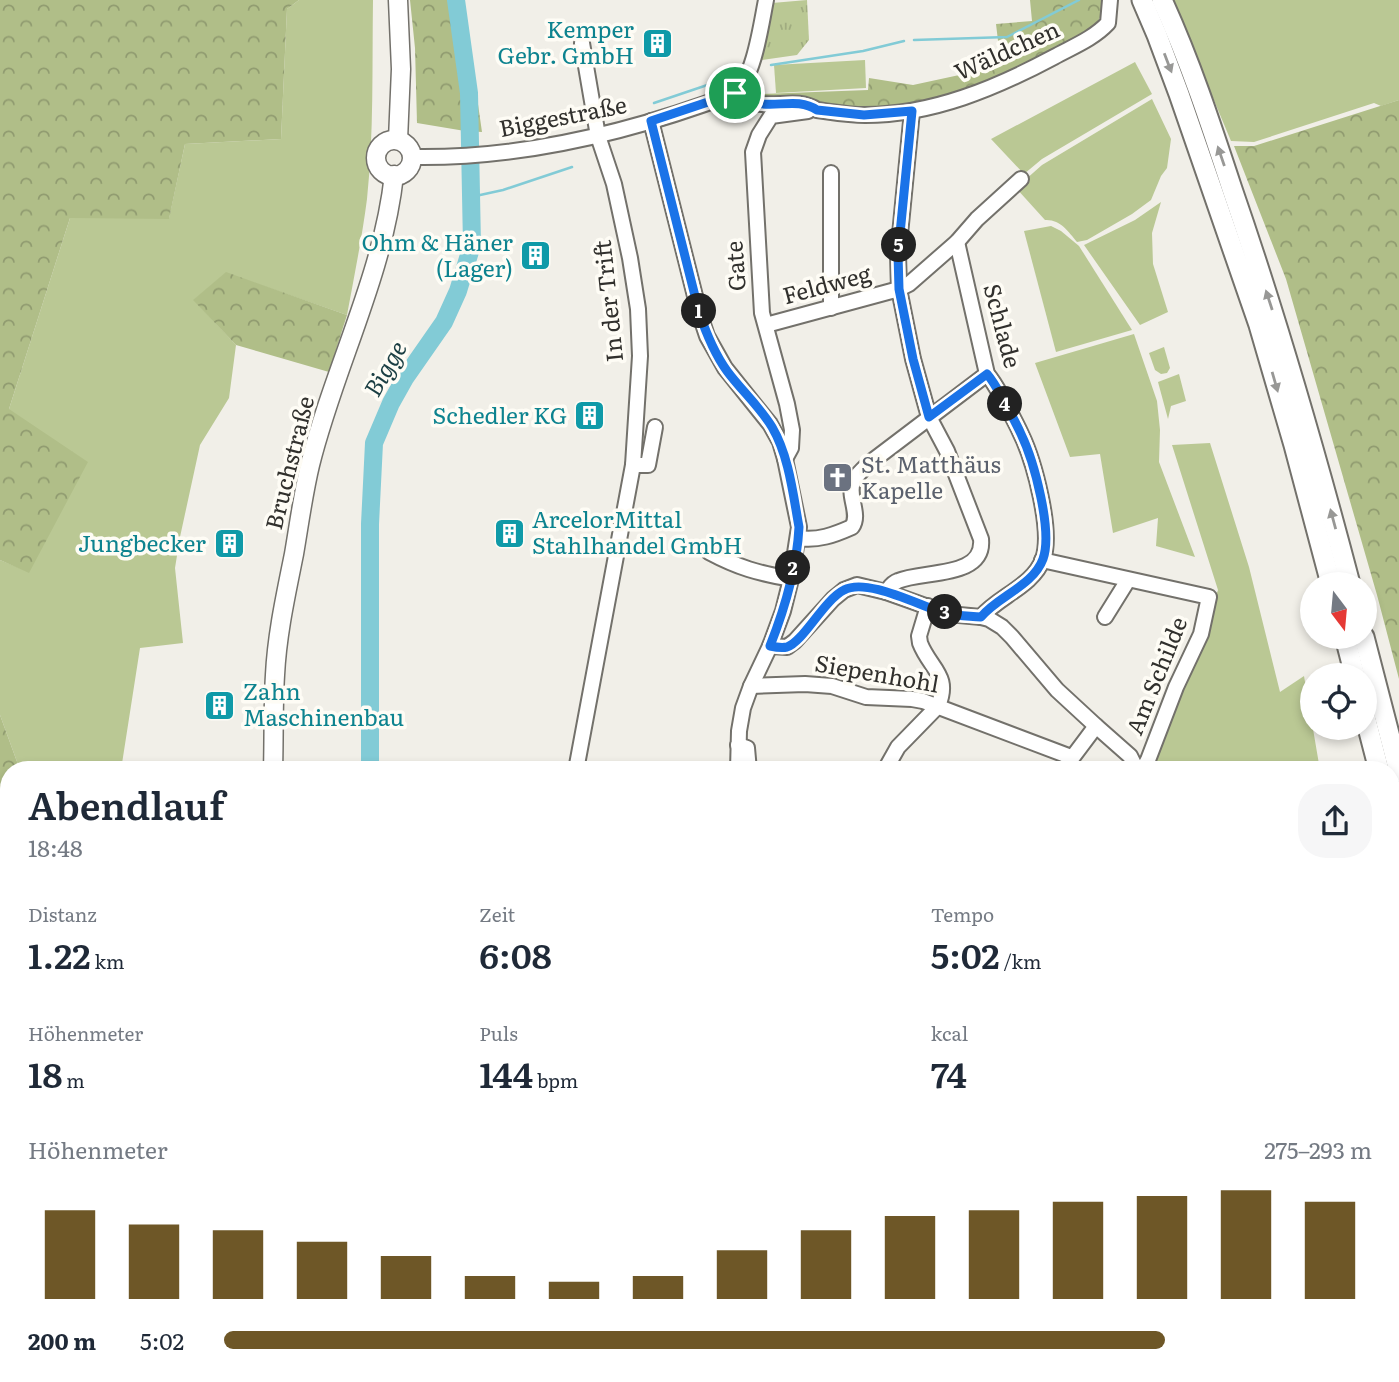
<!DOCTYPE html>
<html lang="de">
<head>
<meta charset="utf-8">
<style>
  :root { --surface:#fff; --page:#f6f6f7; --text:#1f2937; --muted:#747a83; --accent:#6e5727 }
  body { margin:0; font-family:Literata,serif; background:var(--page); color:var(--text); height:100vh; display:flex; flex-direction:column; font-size:26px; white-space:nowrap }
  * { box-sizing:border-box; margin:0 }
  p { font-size:23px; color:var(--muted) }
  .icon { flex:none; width:38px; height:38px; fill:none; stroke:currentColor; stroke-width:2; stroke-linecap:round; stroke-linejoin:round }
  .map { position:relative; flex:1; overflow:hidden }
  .details { position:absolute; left:0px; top:761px; width:1400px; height:621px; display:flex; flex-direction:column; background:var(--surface); border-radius:28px 28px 0 0; box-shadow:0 4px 10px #0003 }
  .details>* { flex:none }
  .needle { width:46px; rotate:164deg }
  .controls { position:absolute; left:1300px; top:572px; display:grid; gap:14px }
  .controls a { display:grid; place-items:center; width:77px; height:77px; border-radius:50%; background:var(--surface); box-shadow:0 4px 10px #0003; font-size:35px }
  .pin { position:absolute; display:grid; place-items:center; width:60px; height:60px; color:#fff; margin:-30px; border:4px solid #fff; border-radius:50%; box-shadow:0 2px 7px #0007 }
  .km { position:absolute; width:35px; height:35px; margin:-18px; border-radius:50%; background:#222; color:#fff; font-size:19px; line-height:35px; text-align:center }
  .round { display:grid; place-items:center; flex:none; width:74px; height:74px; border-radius:28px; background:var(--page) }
  .headline { display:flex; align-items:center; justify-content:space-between; height:119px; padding:0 28px }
  h1 { font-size:38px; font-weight:600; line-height:52px }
  .stats { display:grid; grid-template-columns:repeat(3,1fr); gap:10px; height:119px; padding:7px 28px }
  .stats div { display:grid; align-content:center }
  .stats b { font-size:35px; font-weight:600 }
  .stats small { font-size:19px; font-weight:400 }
  .stats p { font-size:19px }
  .chart { height:196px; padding:14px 28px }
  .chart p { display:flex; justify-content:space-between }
  .chart svg { width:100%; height:126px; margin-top:7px; stroke:var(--accent); stroke-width:6 }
  ul { padding:0 28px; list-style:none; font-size:23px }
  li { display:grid; grid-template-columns:112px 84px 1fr; align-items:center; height:52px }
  li i { height:18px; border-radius:9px; background:var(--accent) }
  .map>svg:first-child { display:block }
  .grass { fill:#bac894 }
  .forest { fill:url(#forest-crowns) }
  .park { fill:url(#park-tufts) }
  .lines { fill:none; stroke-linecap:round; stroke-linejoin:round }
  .stream { stroke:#82cbd6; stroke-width:2.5 }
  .river { stroke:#82cbd6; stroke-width:18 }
  .minor-casing { stroke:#73716b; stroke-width:18 }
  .major-casing { stroke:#73716b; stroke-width:21 }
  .highway-casing { stroke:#73716b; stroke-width:23 }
  .minor { stroke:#fff; stroke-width:14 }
  .major { stroke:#fff; stroke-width:18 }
  .highway { stroke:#fff; stroke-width:19 }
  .oneway { fill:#989896 }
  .route-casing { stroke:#fff; stroke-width:14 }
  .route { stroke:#1a73e8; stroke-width:9 }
  .labels { text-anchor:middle; stroke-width:7; stroke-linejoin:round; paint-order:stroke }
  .culture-label { font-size:23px; fill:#0d838f; stroke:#fefcf5; text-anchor:end }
  .street-label { font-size:23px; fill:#31302d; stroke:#fefcf5 }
  .worship-label { font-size:23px; fill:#5b616d; stroke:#fefcf5; text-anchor:start }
  .water-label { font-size:24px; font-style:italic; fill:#1a3e43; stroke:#fefcf5 }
</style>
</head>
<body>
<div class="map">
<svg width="1399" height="1382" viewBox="0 0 1399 1382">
  <defs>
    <pattern id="forest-crowns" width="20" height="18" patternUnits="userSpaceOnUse" patternTransform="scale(1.75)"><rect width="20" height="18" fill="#b0be88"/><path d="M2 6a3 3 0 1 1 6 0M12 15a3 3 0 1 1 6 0" fill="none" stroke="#909b70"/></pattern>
    <pattern id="park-tufts" width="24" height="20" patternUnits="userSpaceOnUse" patternTransform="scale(1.75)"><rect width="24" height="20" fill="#bac894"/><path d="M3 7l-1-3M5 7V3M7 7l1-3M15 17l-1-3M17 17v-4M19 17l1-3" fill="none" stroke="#a0ac80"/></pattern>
  </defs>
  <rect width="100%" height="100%" fill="#f1efe8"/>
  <g class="grass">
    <path d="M299,0H373C372,66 374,133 367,199C362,238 354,277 347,315L226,273L194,300L236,345L229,398L200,445L180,537L175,568L183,643L140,648L121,770H20L0,715V560L29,572L9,409L70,218H169L185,144L281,139L287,9Z"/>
    <polygon points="1172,0 1399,0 1399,100 1381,106 1374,103 1254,142 1231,141"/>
    <polygon points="865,60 866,88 776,93 774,65"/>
    <polygon points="1135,62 1152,94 1042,159 1024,174 991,139"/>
    <path d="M1152,99L1171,139L1167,168L1161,176L1151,200L1132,214L1087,240L1077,242C1068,231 1060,219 1045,220L1016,188L1042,165Z"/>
    <polygon points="1161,202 1152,233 1153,264 1168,312 1140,325 1084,245 1135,220"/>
    <polygon points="1051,226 1061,231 1079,246 1132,330 1056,352 1024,231"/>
    <polygon points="1134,334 1157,401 1160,430 1159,462 1195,557 1156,546 1158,518 1113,533 1100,454 1070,457 1035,363"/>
    <polygon points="1164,347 1170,368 1167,373 1161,374 1155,370 1149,353"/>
    <polygon points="1179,374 1186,401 1171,406 1168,419 1158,382"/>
    <polygon points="1210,443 1249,567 1280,692 1304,676 1320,770 1152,770 1218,590 1172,445"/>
    <polygon points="1399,904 1399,1382 1124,1382 1127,1374 1391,1374 1391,911"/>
  </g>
  <g class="forest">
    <polygon points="0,0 299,0 287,9 281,139 185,144 169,219 70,218 9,409 88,462 29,573 0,560"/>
    <polygon points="410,0 463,0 482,132 465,131 417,123 415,48"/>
    <polygon points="1030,0 1102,0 1105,7 1092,34 997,86 865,115 759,102 759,94 868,90 869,78 913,85 1001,66 996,24 1032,21"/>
    <polygon points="1399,100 1399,679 1377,595 1286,279 1234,146 1254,146"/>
    <polygon points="226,272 347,315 329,372 236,345 193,300"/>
    <polygon points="0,715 20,770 9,770 9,837 0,837"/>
  </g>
  <polygon class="park" points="807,0 809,40 797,55 762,60 772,3"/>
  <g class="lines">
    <g class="stream">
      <polyline points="914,40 1007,37 1079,0"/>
      <polyline points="771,65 863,51 904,41"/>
      <polyline points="654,103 734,76"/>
      <polyline points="471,197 503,190 572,167"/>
    </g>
    <g class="river">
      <polyline points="370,770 370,524 374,443 391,403 405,378 444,322 458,291 472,245 469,93 456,0"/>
      <polyline points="283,1382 285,1374"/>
    </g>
    <defs>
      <g id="minor">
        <path d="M735,93C741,97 749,102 755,103C776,108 798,97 817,110C832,112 849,115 865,115C932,115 996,88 1054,57C1072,47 1093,39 1108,23L1110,0"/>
        <polyline points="651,121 699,312 707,336 725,368 770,424 780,442 785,459 799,527 791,579 783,611 770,646 751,686 743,708 739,731 738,770"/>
        <path d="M412,157C522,159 632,132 735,93C754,78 761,25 766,0"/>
        <polyline points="831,173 831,308"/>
        <path d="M957,242L987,374C994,382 999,392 1004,401C1010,412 1016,423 1021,434C1034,461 1053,531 1043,559C1033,586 999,596 981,617"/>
        <polyline points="766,325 899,289 909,284 957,242 977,219 1021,179"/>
        <polyline points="785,459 791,448 792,430 787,404 762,313 753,152 759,135 771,116 808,111"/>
        <polyline points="633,465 648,465 655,427"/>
        <path d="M798,538C818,541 834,535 852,527C861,514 847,497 853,482C855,476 863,470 867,465L987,374"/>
        <path d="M709,552C739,568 758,573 791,579"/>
        <polyline points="1042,560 1209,597 1201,634 1176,687 1148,760 1143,769 1141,770"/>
        <path d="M886,592C890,587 892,583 898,581C922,570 985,579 981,539L947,451L929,417L913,359L899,289L898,255L912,111"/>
        <polyline points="1105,617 1128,580"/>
        <polyline points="770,646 787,647 795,641 833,599 844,590 857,585 886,592 948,614 981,617 989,619 1002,627 1012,637 1057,690 1096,726 1130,756 1137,770"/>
        <polyline points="751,686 805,684 832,686 866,697 912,699 923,701 1071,757"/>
        <polyline points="738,745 747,748 749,770"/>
        <polyline points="576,770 633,465 640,356 638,309 630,258 614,184 598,136 582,43"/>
        <path d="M885,770L898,747L938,706C951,675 930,669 920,643L919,636L928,606"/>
        <polyline points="1063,770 1096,726"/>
        <polyline points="1391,898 1399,892"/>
        <polyline points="0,899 9,915"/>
        <polyline points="0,1265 6,1248 9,1185"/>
        <polyline points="59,1382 67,1374"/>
        <polyline points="107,1382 108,1374"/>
        <polyline points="452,1382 454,1374"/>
        <polyline points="504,1382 507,1374"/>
        <polyline points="522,1382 525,1374"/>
        <polyline points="697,1382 709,1374"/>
        <polyline points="800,1382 804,1374"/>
        <polyline points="895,1382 899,1374"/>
        <polyline points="1008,1382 1011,1374"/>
        <polyline points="1116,1382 1119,1374"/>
      </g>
      <g id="major">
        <polyline points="398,0 401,69 398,140"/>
        <circle cx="394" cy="158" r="18"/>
        <path d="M273,770C274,738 273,706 275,675C277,634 286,594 294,554C299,525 303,494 310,465C334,367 383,277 394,175"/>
        <polyline points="181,1382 182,1374"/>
      </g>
      <g id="highway">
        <polyline points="1142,0 1157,35 1179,94 1259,325 1294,445 1331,584"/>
        <path d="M1162,0C1190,61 1211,125 1232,189C1277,319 1315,451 1350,584"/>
        <polyline points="1345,637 1355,676"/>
        <polyline points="1364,637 1399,772"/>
        <polyline points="1365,716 1379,770"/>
        <polyline points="1391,819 1399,848"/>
      </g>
    </defs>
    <use href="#minor" class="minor-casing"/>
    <use href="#major" class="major-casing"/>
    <use href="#highway" class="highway-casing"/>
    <use href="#minor" class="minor"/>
    <use href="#major" class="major"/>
    <use href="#highway" class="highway"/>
  </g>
  <defs><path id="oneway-solid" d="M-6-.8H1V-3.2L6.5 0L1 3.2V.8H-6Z" transform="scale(1.75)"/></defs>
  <g class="oneway">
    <use href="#oneway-solid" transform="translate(1168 63) rotate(69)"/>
    <use href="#oneway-solid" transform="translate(1221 156) rotate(-109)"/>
    <use href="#oneway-solid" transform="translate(1269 300) rotate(-108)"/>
    <use href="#oneway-solid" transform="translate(1275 382) rotate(74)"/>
    <use href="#oneway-solid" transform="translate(1333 519) rotate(-105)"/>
  </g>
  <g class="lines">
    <defs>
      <path id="route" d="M735,93C742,97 749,102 756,103C776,108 798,97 817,110L864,115L912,111L898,254L899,289L913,359L929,417L987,374C994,382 999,392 1004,401C1010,412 1016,423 1021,434C1034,461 1053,531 1043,559C1033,586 998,596 981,617C970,616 959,616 948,614C923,608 868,577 844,590C824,600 803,642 787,647C782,648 775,647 770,646C785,608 797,567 799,527C793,494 789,456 772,427C760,407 741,390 727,371C714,353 706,333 699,312L651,121Z"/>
    </defs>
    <use href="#route" class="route-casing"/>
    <use href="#route" class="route"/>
  </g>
  <defs>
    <symbol id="building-square" viewBox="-11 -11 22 22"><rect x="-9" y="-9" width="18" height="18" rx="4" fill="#0f9aa8" stroke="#fefcf5"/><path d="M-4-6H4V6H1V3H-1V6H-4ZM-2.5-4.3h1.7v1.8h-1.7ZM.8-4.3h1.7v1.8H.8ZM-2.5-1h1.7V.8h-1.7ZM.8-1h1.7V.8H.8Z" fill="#fff"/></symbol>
    <symbol id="church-square" viewBox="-11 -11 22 22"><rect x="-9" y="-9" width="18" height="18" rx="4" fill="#6b7280" stroke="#fefcf5"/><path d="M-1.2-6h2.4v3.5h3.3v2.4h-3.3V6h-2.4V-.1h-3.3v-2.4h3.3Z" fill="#fff"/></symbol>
  </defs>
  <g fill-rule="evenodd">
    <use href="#building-square" x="640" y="26" width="35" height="35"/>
    <use href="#building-square" x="518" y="238" width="35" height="35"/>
    <use href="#building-square" x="572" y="398" width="35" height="35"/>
    <use href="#church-square" x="820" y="460" width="35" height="35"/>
    <use href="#building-square" x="492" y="516" width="35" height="35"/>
    <use href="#building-square" x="212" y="526" width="35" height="35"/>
    <use href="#building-square" x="202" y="688" width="35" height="35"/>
  </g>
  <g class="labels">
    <g class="culture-label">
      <text x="634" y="38">Kemper<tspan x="634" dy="26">Gebr. GmbH</tspan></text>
      <text x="513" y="251">Ohm &amp; Häner<tspan x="513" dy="26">(Lager)</tspan></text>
      <text x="567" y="424">Schedler KG</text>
      <text x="532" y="528" text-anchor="start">ArcelorMittal<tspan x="532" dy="26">Stahlhandel GmbH</tspan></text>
      <text x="206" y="552">Jungbecker</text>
      <text x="243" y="700" text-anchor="start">Zahn<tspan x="243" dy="26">Maschinenbau</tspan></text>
    </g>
    <g class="street-label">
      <text transform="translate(1007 51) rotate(-24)" y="8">Wäldchen</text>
      <text transform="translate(563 117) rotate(-11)" y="8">Biggestraße</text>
      <text transform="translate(736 266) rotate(-94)" y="8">Gate</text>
      <text transform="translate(827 285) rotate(-15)" y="8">Feldweg</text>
      <text transform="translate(609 301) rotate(-96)" y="8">In der Trift</text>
      <text transform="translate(1002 326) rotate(75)" y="8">Schlade</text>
      <text transform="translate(290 463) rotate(-76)" y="8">Bruchstraße</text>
      <text transform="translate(877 674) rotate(10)" y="8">Siepenhohl</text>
      <text transform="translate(1157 676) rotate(-68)" y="8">Am Schilde</text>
    </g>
    <g class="worship-label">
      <text x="861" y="473">St. Matthäus<tspan x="861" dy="26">Kapelle</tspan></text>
    </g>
    <g class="water-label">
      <text transform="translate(386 369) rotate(-60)" y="8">Bigge</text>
    </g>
  </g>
</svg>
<div class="controls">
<a><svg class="needle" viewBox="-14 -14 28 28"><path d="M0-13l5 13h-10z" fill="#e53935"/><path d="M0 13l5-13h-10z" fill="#747a83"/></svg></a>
<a><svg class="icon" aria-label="locate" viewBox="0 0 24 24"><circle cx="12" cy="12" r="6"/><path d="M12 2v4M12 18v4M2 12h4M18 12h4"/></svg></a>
</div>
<div class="pin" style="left:735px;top:93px;background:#1e9e55"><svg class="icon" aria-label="arrive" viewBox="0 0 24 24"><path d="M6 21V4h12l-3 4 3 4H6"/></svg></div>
<b class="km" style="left:699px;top:311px">1</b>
<b class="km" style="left:793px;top:568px">2</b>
<b class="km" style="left:945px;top:612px">3</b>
<b class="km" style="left:1005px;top:404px">4</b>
<b class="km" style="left:899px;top:245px">5</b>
<section class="details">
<div class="headline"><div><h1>Abendlauf</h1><p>18:48</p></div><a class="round"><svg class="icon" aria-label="share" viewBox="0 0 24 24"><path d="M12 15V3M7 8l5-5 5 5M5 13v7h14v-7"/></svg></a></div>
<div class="stats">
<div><p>Distanz</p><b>1.22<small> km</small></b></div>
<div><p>Zeit</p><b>6:08</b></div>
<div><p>Tempo</p><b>5:02<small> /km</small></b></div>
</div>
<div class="stats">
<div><p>Höhenmeter</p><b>18<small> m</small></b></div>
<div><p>Puls</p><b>144<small> bpm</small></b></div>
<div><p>kcal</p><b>74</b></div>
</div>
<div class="chart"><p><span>Höhenmeter</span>275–293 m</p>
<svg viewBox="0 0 160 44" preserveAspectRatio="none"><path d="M5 44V13M15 44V18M25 44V20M35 44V24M45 44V29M55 44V36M65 44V38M75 44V36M85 44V27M95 44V20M105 44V15M115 44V13M125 44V10M135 44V8M145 44V6M155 44V10"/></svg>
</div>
<ul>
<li><b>200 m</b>5:02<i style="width:82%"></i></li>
</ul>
</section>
</div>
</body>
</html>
